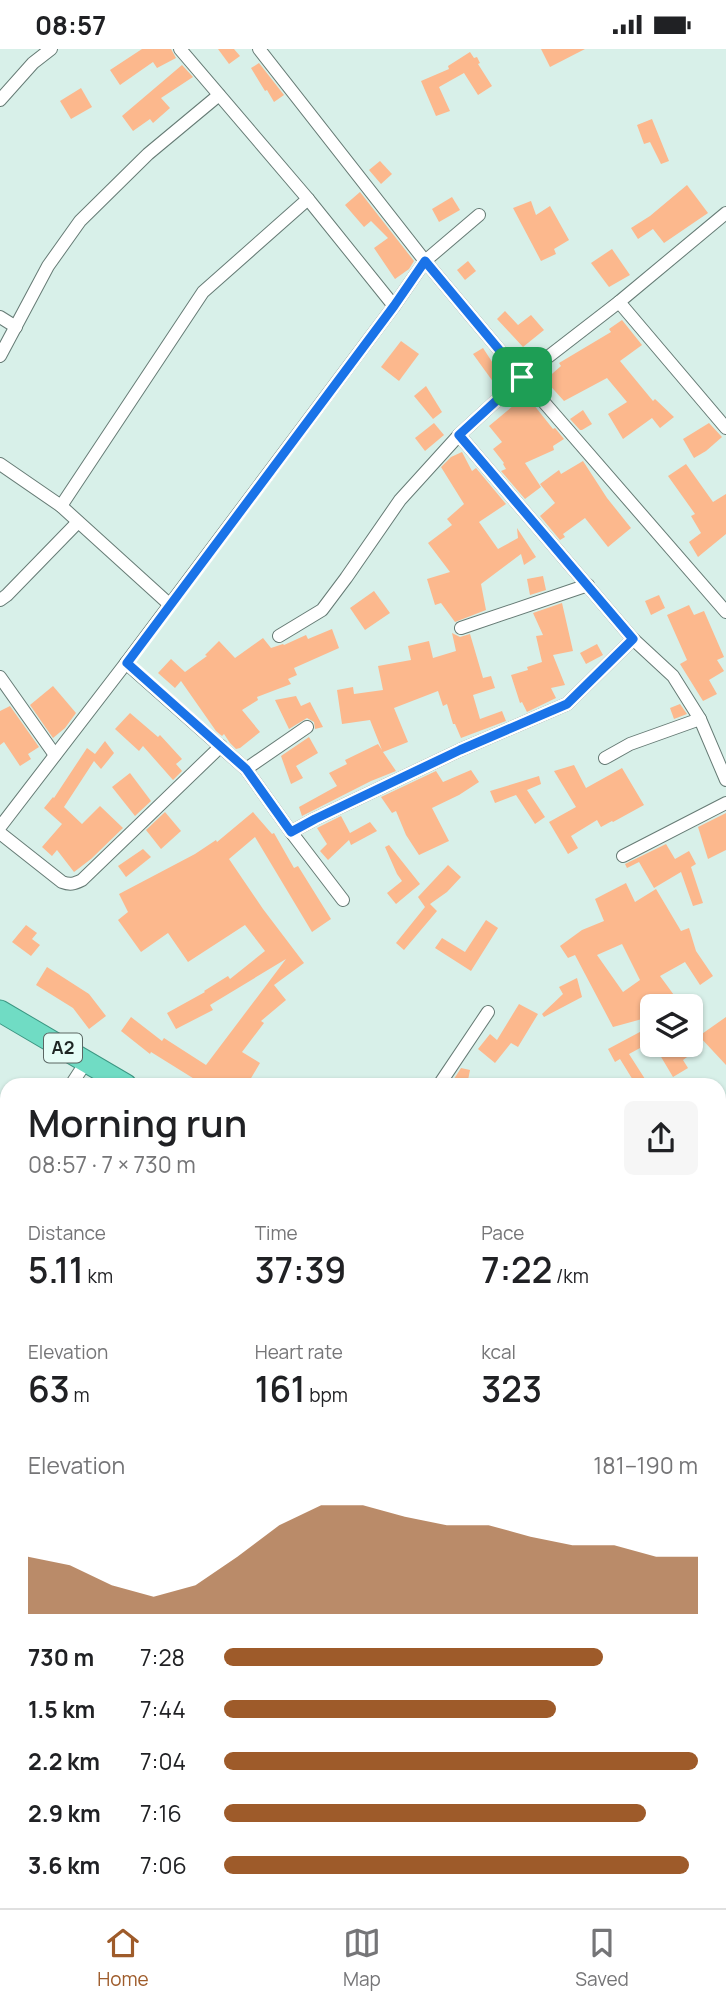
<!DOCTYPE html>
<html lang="en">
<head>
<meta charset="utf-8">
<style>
  :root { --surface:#fff; --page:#f6f6f6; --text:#202124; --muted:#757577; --line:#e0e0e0; --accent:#9e5b2a }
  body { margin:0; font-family:Manrope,sans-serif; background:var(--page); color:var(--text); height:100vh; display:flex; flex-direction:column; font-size:26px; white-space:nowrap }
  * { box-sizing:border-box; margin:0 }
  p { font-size:23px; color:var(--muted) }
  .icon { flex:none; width:38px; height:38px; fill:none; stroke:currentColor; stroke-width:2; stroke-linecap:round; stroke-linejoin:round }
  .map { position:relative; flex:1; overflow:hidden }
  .details { position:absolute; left:0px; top:1029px; width:726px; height:831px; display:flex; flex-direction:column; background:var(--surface); border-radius:21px 21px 0 0; box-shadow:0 2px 5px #0004 }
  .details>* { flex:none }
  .controls { position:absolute; left:640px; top:945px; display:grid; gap:14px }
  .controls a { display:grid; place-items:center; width:63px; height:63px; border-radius:10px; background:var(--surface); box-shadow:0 2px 5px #0004; font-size:35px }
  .pin { position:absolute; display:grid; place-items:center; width:60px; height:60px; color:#fff; margin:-30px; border-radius:14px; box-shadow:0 4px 10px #0006 }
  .round { display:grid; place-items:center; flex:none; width:74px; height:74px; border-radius:10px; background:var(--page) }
  .headline { display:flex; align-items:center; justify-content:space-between; height:119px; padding:0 28px }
  h1 { font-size:38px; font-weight:600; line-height:52px }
  .stats { display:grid; grid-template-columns:repeat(3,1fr); gap:10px; height:119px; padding:7px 28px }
  .stats div { display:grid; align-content:center }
  .stats b { font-size:35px; font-weight:600 }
  .stats small { font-size:19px; font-weight:400 }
  .stats p { font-size:19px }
  .chart { height:196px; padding:14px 28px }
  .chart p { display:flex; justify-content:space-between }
  .chart svg { width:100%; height:126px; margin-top:7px; fill:var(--accent); opacity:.7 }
  ul { padding:0 28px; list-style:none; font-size:23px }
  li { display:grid; grid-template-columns:112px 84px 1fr; align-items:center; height:52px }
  li i { height:18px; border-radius:9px; background:var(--accent) }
  .status { display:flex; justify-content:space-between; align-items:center; height:49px; padding:0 35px; background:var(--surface); direction:ltr }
  .status svg { height:19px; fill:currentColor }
  .menu { display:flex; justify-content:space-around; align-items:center; height:98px; border-top:2px solid var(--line); background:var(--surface); font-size:19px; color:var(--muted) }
  .menu a { display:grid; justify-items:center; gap:4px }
  .menu .active { color:var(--accent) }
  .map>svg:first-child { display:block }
  .building { fill:#fcb88d; fill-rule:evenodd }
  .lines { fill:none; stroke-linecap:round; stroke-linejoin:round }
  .minor-casing { stroke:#667b75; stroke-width:14 }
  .tertiary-casing { stroke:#667b75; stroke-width:18 }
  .trunk-casing { stroke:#3c9682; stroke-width:23 }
  .minor { stroke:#fff; stroke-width:12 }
  .tertiary { stroke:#fff; stroke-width:16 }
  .trunk { stroke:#70dcc4; stroke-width:21 }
  .route-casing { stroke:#fff; stroke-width:14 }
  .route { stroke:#1a73e8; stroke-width:9 }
  .labels { text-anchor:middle; stroke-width:7; stroke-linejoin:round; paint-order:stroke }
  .shield { fill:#e5fdf6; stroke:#5a6663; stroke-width:2 }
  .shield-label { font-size:18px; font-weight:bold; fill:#1e2624 }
</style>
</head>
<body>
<div class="status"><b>08:57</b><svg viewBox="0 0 49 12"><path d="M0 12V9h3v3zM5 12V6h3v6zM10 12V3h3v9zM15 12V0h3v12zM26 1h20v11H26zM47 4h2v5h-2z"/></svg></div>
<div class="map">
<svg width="726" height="1859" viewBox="0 0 726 1859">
  <rect width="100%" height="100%" fill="#d8f0e9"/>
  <g class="building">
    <polygon points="142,0 171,0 176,9 157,19 153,13 120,36 110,21"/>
    <polygon points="218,0 234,0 240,7 229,15"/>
    <polygon points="541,0 585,0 550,18"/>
    <polygon points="470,3 474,9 477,8 480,14 478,15 492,37 478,46 464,24 439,38 450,62 436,67 421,32 449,20 448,17"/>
    <polygon points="259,14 284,46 274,53 267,41 265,42 251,19"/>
    <polygon points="182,16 193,28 161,49 170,59 153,74 150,70 133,82 122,67"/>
    <polygon points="81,39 92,58 71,70 60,52"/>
    <polygon points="652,70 669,112 661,115 650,93 644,95 637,76"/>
    <polygon points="380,112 392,125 381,135 369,121"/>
    <polygon points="687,136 708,164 664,194 653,180 638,190 631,179 650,167"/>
    <polygon points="360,143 414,212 409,220 395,230 374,199 388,189 371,172 364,178 345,156"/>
    <polygon points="452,148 460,161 439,173 432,160"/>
    <polygon points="531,152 536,166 550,157 569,191 554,200 556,205 541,212 513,159"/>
    <polygon points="612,200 630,226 609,238 591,214"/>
    <polygon points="468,212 476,222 465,231 457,221"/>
    <polygon points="505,262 518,276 531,266 544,281 523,298 497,270"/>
    <polygon points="622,271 642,296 620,312 653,352 655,350 674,368 660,379 652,369 623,390 608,365 627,353 607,329 564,352 545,331 561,317 559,314 611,283 609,280"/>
    <polygon points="401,292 419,305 399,332 381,318"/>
    <polygon points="483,299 500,325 509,328 496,340 492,338 494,334 473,305"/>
    <polygon points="426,337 442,363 433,370 414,347"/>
    <polygon points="526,346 553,380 555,379 564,390 553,397 554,401 525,414 541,438 525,450 501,422 506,420 503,415 504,414 493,400 502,393 489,377"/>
    <polygon points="583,361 592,375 582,381 580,381 570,370"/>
    <polygon points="434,374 444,386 425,402 415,389"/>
    <polygon points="709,374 722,388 706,402 694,409 683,390"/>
    <polygon points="462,403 472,422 476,419 506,455 479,473 498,500 518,489 517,479 536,508 524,516 521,505 481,535 486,561 455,573 441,554 435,556 427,530 450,523 428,494 452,476 447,470 464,455 441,418 451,408"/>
    <polygon points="583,412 607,449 631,479 608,498 585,469 563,485 565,488 560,491 540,467 555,454 540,435 559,421 561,425"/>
    <polygon points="686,415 713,453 726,445 726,485 698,508 689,493 701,484 691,467 695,465 668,427"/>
    <polygon points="543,527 546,541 530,546 527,530"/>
    <polygon points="374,542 390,564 365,581 350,559"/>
    <polygon points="659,546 665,559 651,566 645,552"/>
    <polygon points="562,554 573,602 553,606 565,636 551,639 556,649 527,663 522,653 520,654 511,626 528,621 527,618 542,613 536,587 543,586 533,564"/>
    <polygon points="689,556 694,566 704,562 724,608 717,611 724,622 709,631 717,645 703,652 680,615 687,611 667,566"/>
    <polygon points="332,580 339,599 294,619 297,626 288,630 291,635 257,648 258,651 242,661 260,683 240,699 236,700 230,694 224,685 222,687 216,682 181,632 175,639 158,624 171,610 185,623 207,607 205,606 219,592 235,609 263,589 271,599 283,595 284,596 306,586 308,590"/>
    <polygon points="452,584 460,588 470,585 483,629 491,627 495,639 473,646 480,670 502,662 506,672 461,689 455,675 453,675 447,655 443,657 438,642 394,659 408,693 383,703 396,722 371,732 302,767 299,758 337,737 329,724 347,715 345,711 378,695 382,701 370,671 342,675 337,641 353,638 354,645 383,641 378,617 411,611 408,597 429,592 433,609 456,602"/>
    <polygon points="597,595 603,606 586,615 580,604"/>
    <polygon points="53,637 76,664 65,679 53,689 30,656"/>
    <polygon points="296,647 301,657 310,653 323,678 315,680 314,673 307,669 289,680 275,651"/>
    <polygon points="680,655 687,665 674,670 670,659"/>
    <polygon points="10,657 39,698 28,705 31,710 20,717 4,693 0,696 0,662"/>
    <polygon points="130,664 158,688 160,686 182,710 176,715 182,722 173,731 143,697 139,702 115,680"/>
    <polygon points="309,688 318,704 296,717 303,729 291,735 281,707"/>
    <polygon points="105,692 114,704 101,720 94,712 64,758 82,775 100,757 123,779 91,810 74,823 57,801 52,807 42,798 62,775 44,759 53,748 54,749 87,699 95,705"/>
    <polygon points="574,716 586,739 622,719 644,756 613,773 612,772 601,778 597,771 571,787 578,799 568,805 549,773 576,758 554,722"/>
    <polygon points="471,721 479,733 459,746 432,759 449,792 419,806 406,786 396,762 392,764 381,748 436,722 443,733"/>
    <polygon points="130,724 151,752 135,767 112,738"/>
    <polygon points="539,727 541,735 527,741 545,768 535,775 516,746 495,754 490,742"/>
    <polygon points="165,763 181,782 161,800 146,781"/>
    <polygon points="253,763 272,785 274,784 294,819 298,817 331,870 312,883 255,788 229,810 263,860 304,914 274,936 286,951 261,972 264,974 242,1003 260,1014 247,1036 204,1036 151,1003 150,1005 121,982 131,968 162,992 164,989 206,1016 286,910 210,956 213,961 176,980 167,964 205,943 204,942 228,927 230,930 265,902 245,876 188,913 168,884 141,903 118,871 128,863 119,845 195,805 216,791 217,793"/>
    <polygon points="726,764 726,801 708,810 698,778"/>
    <polygon points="341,767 350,784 370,773 377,782 351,796 349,791 328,811 320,802 327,795 317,779"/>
    <polygon points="666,795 675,810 689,802 696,815 691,818 703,854 693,857 681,823 654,839 639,813 627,819 625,815"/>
    <polygon points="389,796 420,835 396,855 387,844 402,832 397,825 385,798"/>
    <polygon points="143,800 151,808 126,828 118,817"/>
    <polygon points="448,816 461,828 447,843 430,855 437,862 404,901 396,894 425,858 418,848"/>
    <path d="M626,834L635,853L656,840L681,882L689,879L696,902L713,927L700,936L685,913L660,927L682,957H653V967L613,978L575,906L568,909L560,897L582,881L604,872L595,850ZM622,895L640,931L623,943L597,906Z"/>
    <polygon points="486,871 498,879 471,922 435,899 442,889 465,903"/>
    <polygon points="26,876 37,884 32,890 40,896 31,907 12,893"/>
    <polygon points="47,918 89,945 106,967 89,980 73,959 36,936"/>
    <polygon points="577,929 582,948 544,968 542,965 563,945 559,938"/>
    <polygon points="519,955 538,965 518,998 511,994 495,1014 478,1000 490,985 497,991"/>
    <polygon points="726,968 726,1016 699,987"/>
    <polygon points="653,976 653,992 629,1005 645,1030 636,1036 620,1010 615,1013 608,1000"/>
    <polygon points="695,988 702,997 683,1011 688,1019 673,1028 654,996 674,996 677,1001 685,996 691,996 691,991"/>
    <polygon points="461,1019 470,1021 467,1036 450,1036"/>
  </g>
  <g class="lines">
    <defs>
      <g id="minor">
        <polyline points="180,0 308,150 394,257"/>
        <polyline points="259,0 425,212 522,328 459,386 400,451 346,529 322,561 279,587"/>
        <polyline points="0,51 33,14 51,0"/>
        <polyline points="726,164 619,253 522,328 726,563"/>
        <polyline points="619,253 726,379"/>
        <polyline points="0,268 16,278"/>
        <polyline points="0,307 48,217 80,172 148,105 219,46"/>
        <polyline points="459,386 633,590 673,627 700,670 726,731"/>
        <polyline points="0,415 61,457 169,555"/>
        <polyline points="61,457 203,243 308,150"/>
        <polyline points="0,551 7,546 78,473"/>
        <polyline points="461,579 588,536"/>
        <polyline points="126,614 246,720 291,783 343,851"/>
        <polyline points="0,628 55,706"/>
        <polyline points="605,709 630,695 700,670"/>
        <polyline points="246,720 307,678"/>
        <polyline points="0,778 126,614 394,257 425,212 479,166"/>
        <polyline points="291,783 315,770 460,701 567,655 633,590"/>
        <path d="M0,784L62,833C70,836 74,835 82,831L221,697"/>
        <polyline points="623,807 726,754"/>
        <polyline points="71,1036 86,1013"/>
        <polyline points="439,1036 488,963"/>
        <polyline points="719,1113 726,1104"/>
        <polyline points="0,1142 7,1131"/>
        <polyline points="719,1168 726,1173"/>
        <polyline points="0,1185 7,1195"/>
        <polyline points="0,1375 7,1380"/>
        <polyline points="0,1595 7,1599"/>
        <polyline points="0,1702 7,1706"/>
      </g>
      <g id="tertiary">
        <polyline points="719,1709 726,1702"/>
        <polyline points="575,1859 580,1853"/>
      </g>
      <g id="trunk">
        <polyline points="0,962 126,1036"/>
        <polyline points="719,1388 726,1392"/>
      </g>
    </defs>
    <use href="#minor" class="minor-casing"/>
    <use href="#tertiary" class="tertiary-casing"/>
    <use href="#trunk" class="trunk-casing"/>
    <use href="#minor" class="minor"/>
    <use href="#tertiary" class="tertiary"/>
    <use href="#trunk" class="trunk"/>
  </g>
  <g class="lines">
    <defs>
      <polygon id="route" points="425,212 522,328 459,386 633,590 567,655 460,701 315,770 291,783 246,720 127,614 394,257"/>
    </defs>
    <use href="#route" class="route-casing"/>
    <use href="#route" class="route"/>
  </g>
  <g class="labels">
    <rect class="shield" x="44" y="984.5" width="38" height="29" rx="5"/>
    <g class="shield-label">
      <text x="63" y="1005">A2</text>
    </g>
  </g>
</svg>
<div class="controls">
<a><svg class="icon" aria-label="layers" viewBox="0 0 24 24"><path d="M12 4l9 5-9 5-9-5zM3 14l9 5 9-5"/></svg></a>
</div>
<div class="pin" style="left:522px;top:328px;background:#1e9e55"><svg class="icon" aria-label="arrive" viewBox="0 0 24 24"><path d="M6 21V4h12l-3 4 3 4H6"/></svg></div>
<section class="details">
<div class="headline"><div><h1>Morning run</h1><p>08:57 · 7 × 730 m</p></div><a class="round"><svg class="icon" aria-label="share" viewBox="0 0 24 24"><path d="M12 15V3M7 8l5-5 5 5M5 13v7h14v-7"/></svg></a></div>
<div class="stats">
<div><p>Distance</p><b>5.11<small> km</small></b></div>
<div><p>Time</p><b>37:39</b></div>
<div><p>Pace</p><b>7:22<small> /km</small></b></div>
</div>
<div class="stats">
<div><p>Elevation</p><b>63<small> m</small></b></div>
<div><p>Heart rate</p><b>161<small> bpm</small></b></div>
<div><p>kcal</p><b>323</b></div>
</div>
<div class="chart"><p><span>Elevation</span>181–190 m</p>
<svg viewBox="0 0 160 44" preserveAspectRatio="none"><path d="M0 44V24L10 27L20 34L30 38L40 34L50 24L60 13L70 6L80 6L90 10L100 13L110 13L120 17L130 20L140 20L150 24L160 24V44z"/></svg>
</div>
<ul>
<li><b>730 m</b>7:28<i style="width:80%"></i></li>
<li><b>1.5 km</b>7:44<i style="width:70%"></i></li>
<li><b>2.2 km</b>7:04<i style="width:100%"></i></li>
<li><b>2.9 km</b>7:16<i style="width:89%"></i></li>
<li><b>3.6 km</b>7:06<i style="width:98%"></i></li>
</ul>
</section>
</div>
<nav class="menu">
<a class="active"><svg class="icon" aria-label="home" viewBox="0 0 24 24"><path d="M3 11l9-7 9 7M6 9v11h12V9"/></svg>Home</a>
<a><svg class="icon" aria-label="map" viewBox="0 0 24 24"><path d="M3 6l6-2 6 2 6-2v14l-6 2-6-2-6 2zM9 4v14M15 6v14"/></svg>Map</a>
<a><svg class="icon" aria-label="saved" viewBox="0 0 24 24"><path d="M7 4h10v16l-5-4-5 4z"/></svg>Saved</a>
</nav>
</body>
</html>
